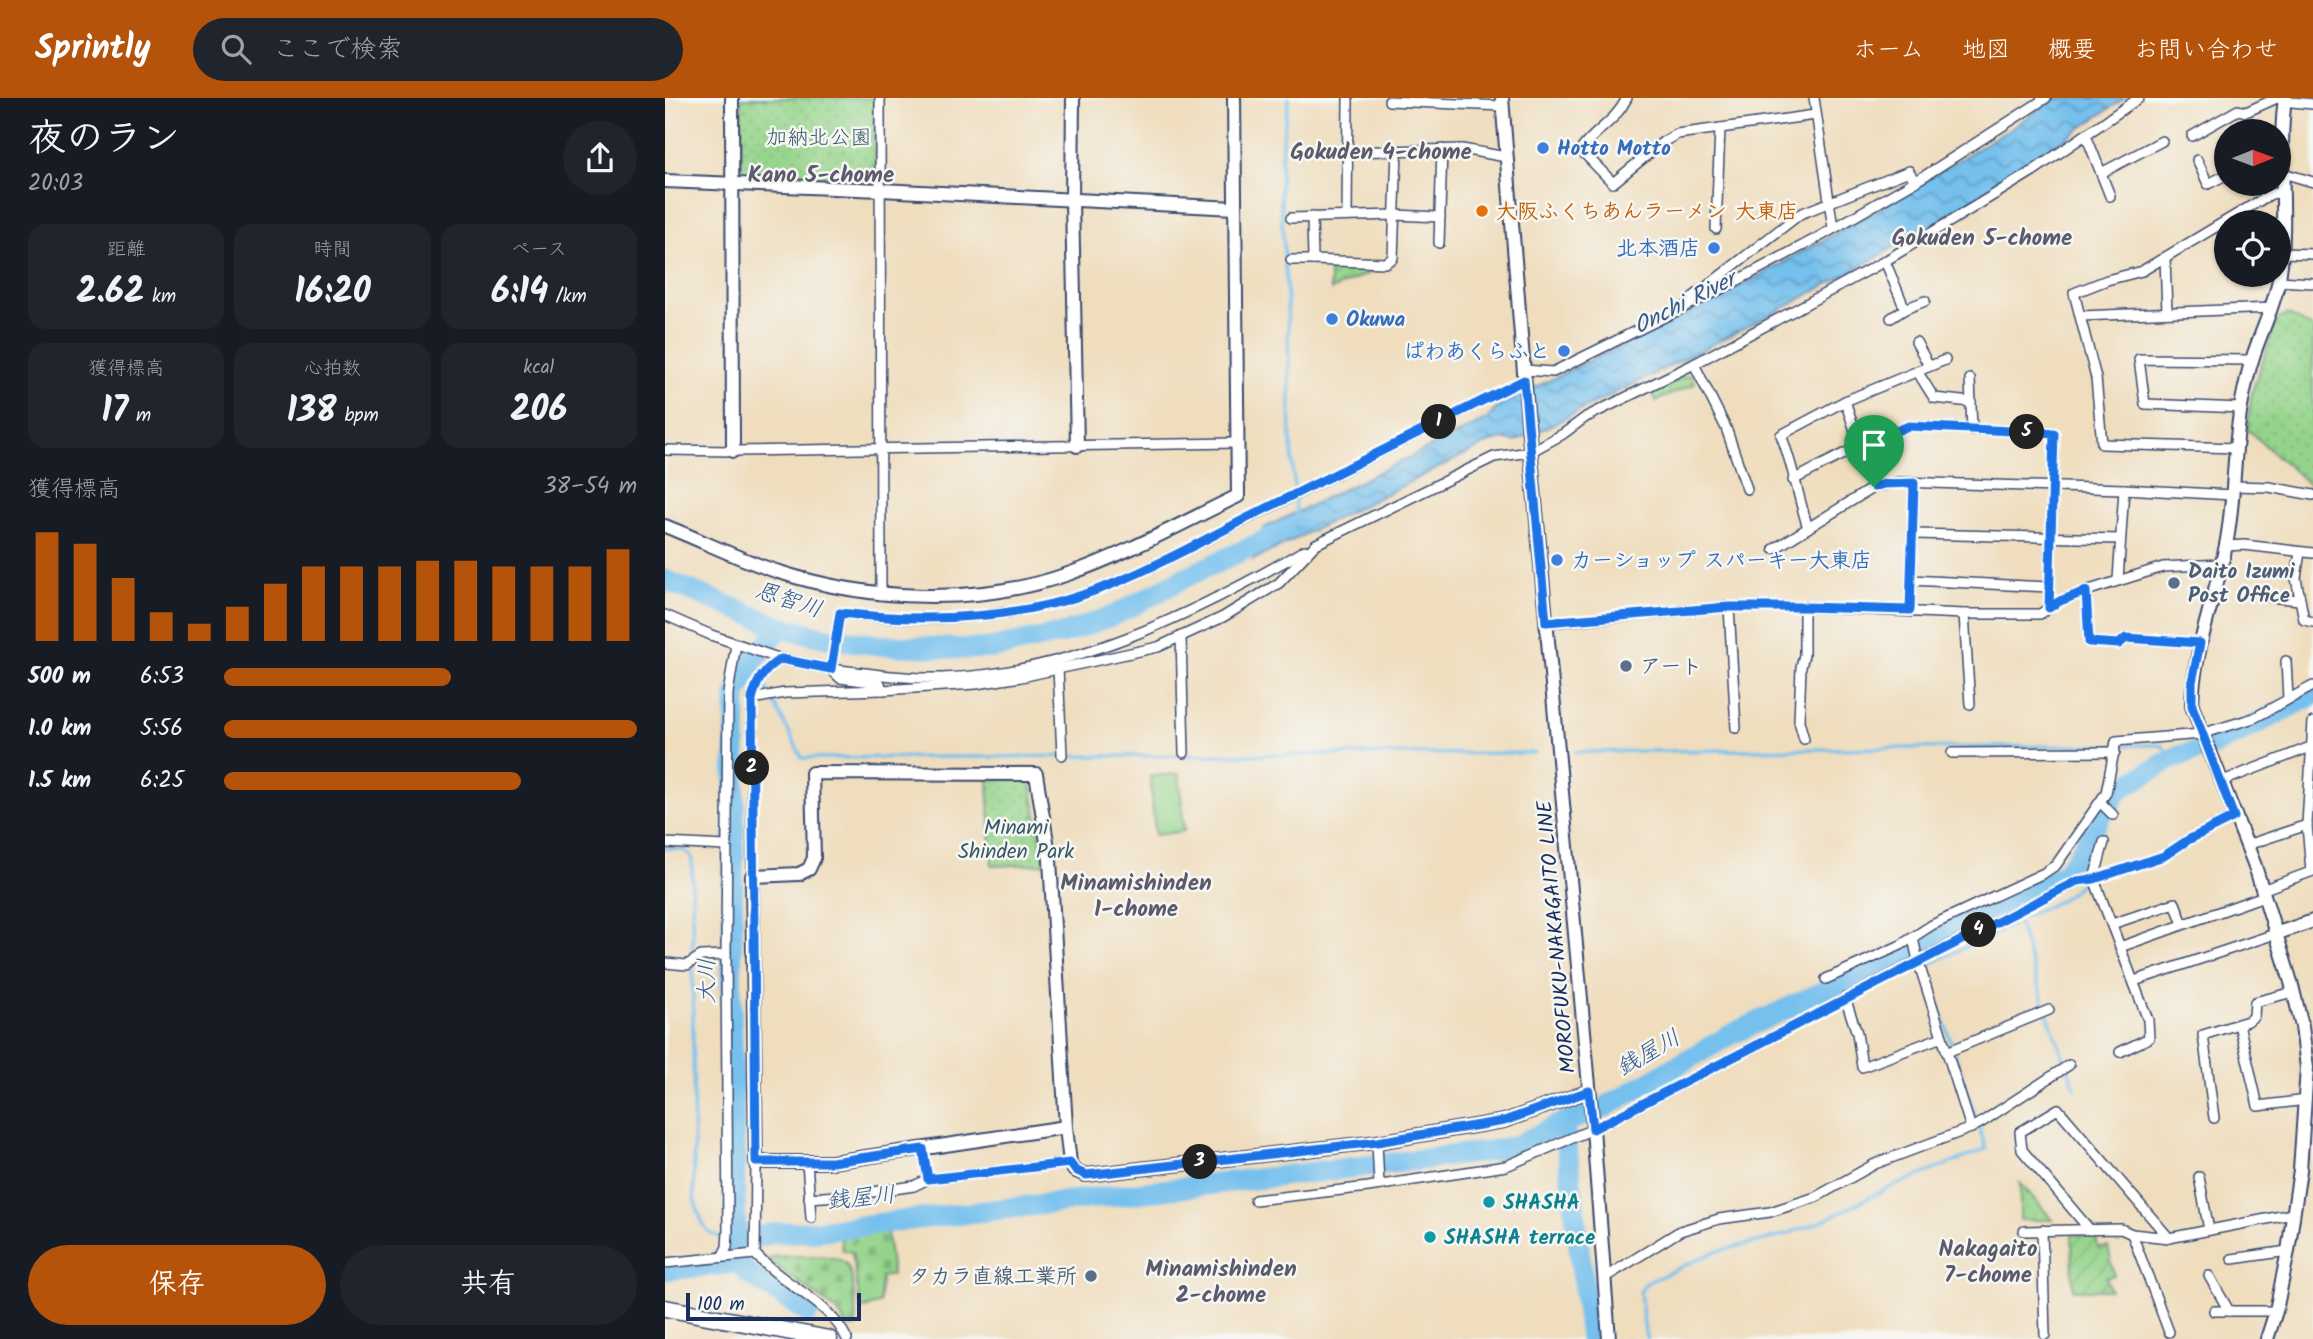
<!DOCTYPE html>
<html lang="ja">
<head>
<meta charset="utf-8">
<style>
  :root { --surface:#171b24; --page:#20242c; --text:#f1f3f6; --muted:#9ea1a6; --accent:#b45309 }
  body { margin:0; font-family:Kalam,"Klee One",sans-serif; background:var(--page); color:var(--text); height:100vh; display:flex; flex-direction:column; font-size:26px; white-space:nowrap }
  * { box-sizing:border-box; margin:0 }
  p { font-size:23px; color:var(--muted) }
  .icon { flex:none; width:38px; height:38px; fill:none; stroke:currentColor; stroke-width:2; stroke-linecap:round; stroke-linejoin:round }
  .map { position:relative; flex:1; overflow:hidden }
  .panel { display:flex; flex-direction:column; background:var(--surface); width:665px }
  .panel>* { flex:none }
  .needle { width:46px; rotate:89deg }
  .tools { position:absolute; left:1549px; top:21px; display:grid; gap:14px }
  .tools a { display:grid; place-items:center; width:77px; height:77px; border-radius:50%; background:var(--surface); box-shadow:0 2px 5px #0004; font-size:35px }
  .scale { position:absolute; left:21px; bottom:18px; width:175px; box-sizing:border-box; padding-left:7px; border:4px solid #1b2f5e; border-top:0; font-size:19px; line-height:24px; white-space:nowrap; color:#1b2f5e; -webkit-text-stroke:5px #f6f6f2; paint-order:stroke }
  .pin { position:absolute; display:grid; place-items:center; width:60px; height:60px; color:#fff; margin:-72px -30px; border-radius:50% 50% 50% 0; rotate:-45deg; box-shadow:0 0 7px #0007 }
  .pin .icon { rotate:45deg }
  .km { position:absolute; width:35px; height:35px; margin:-18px; border-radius:50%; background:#222; color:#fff; font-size:19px; line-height:35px; text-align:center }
  .round { display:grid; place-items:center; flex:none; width:74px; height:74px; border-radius:37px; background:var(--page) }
  .headline { display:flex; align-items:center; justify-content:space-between; height:119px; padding:0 28px }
  h1 { font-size:38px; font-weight:600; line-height:52px }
  .metrics { display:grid; grid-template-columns:repeat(3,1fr); gap:10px; height:119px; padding:7px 28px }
  .metrics div { display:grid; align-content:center; border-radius:18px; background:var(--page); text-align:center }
  .metrics b { font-size:35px; font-weight:600 }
  .metrics small { font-size:19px; font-weight:400 }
  .metrics p { font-size:19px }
  .chart { height:196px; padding:14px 28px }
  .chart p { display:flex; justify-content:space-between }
  .chart svg { width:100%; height:126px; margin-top:7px; stroke:var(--accent); stroke-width:6 }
  .button { display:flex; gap:14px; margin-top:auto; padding:14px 28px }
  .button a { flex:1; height:80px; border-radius:42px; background:var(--accent); color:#fff; font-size:28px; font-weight:600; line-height:80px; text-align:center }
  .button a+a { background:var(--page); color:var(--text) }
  ul { padding:0 28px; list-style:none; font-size:23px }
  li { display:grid; grid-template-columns:112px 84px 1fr; align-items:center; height:52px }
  li i { height:18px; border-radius:9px; background:var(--accent) }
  header { display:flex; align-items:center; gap:42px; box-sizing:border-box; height:98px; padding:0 35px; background:var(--accent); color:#fff }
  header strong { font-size:33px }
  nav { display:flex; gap:38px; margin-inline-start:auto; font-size:24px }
  .search { width:490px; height:63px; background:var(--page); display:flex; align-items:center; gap:18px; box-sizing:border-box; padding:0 24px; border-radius:38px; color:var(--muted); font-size:26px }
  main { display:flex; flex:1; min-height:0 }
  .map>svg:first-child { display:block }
  .grass { fill:url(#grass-dots); stroke:#588274; stroke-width:2 }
  .cemetery { fill:url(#cemetery-stones); stroke:#588274; stroke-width:2 }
  .garden { fill:url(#garden-furrows); stroke:#588274; stroke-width:2 }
  .pitch { fill:#94d48a; stroke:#588274; stroke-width:2 }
  .water { fill:url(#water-waves); stroke:#4878a6; stroke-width:2 }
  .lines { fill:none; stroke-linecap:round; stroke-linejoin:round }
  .stream { stroke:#74c0ed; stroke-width:3.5 }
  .river { stroke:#74c0ed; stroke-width:21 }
  .street-casing { stroke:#3b496c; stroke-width:12 }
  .secondary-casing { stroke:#3b496c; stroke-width:16 }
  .highway-casing { stroke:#3b496c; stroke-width:19 }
  .street { stroke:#fff; stroke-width:9 }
  .secondary { stroke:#fff; stroke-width:12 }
  .highway { stroke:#fff; stroke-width:16 }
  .route-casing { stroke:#fff; stroke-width:14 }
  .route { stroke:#1a73e8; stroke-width:9 }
  .shop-dot { fill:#3f7fe0; stroke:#f6f6f2; stroke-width:2.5 }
  .food-dot { fill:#e8710a; stroke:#f6f6f2; stroke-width:2.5 }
  .service-dot { fill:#5c6f8a; stroke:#f6f6f2; stroke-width:2.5 }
  .culture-dot { fill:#0f9aa8; stroke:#f6f6f2; stroke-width:2.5 }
  .labels { text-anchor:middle; stroke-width:5; stroke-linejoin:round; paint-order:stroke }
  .park-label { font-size:21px; fill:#395869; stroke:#f6f6f2 }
  .shop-label { font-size:21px; font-weight:bold; fill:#366cbe; stroke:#f6f6f2; text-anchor:start }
  .food-label { font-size:21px; font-weight:bold; fill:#c56008; stroke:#f6f6f2; text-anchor:start }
  .service-label { font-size:21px; font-weight:bold; fill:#4e5e75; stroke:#f6f6f2; text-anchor:start }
  .street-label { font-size:21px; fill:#1b2f5e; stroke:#f6f6f2 }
  .culture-label { font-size:21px; font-weight:bold; fill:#0d838f; stroke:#f6f6f2; text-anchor:start }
  .neighbourhood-label { font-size:23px; font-weight:bold; fill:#5c5a6d; stroke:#f6f6f2 }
  .water-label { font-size:23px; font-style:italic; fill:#365a89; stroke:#f6f6f2 }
</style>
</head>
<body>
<header>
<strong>Sprintly</strong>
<div class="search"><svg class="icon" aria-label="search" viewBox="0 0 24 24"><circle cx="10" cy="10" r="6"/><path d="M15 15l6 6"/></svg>ここで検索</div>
<nav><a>ホーム</a><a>地図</a><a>概要</a><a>お問い合わせ</a></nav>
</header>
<main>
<section class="panel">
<div class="headline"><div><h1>夜のラン</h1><p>20:03</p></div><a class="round"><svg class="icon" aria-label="share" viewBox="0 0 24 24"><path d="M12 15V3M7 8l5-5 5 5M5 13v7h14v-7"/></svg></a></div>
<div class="metrics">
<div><p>距離</p><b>2.62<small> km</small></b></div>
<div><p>時間</p><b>16:20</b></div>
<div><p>ペース</p><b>6:14<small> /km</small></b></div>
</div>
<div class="metrics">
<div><p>獲得標高</p><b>17<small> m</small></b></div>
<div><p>心拍数</p><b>138<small> bpm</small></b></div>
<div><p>kcal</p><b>206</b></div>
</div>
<div class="chart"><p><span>獲得標高</span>38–54 m</p>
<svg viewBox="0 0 160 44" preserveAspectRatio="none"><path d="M5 44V6M15 44V10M25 44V22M35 44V34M45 44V38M55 44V32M65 44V24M75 44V18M85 44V18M95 44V18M105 44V16M115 44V16M125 44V18M135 44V18M145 44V18M155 44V12"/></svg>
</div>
<ul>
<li><b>500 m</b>6:53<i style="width:55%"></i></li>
<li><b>1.0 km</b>5:56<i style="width:100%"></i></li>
<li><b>1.5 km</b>6:25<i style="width:72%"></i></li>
</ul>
<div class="button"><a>保存</a><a>共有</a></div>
</section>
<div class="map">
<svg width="1648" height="1241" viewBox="0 0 1648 1241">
  <defs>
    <pattern id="grass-dots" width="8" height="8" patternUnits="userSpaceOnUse" patternTransform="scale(1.75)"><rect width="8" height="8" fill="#94d48a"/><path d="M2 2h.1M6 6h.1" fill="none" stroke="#7fb67a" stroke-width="1.8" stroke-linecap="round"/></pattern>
    <pattern id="cemetery-stones" width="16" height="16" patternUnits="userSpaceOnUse" patternTransform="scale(1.75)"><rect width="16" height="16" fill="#94d48a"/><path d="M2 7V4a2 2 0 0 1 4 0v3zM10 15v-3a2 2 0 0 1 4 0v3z" fill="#7fb67a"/></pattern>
    <pattern id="garden-furrows" width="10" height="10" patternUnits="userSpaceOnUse" patternTransform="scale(1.75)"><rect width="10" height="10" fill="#94d48a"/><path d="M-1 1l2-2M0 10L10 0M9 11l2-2" fill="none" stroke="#7fb67a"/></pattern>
    <pattern id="water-waves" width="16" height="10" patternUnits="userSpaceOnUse" patternTransform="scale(1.75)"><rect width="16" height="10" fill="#74c0ed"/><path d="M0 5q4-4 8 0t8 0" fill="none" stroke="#5e9cc3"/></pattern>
  </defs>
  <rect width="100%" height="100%" fill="#f6f6f2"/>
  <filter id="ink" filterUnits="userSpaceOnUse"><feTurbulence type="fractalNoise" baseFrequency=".0143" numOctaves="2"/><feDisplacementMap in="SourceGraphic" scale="14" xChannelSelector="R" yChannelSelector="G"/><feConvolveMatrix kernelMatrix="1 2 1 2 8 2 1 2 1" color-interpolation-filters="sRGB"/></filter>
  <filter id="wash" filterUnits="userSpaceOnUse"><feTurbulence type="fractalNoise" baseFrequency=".00686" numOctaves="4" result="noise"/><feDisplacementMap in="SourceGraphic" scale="28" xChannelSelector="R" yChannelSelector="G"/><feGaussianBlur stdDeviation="1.57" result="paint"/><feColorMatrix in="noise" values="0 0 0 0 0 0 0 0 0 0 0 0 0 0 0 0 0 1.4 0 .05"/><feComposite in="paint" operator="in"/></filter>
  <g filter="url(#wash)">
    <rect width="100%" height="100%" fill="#efddbd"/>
    <g class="grass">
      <polygon points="76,0 209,0 210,75 205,80 76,76"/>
      <polygon points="664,169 713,171 666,192"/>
      <polygon points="1623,216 1648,230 1648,390 1582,331 1587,293 1612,222"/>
      <polygon points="1026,276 1030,286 991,303 987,293"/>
      <polygon points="360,680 366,686 380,766 327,768 323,682"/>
      <polygon points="1355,1085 1388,1122 1355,1122"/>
    </g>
    <g class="cemetery">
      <polygon points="222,1134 227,1177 216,1179 215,1205 196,1212 187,1154 177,1152 175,1137"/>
      <path d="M105,1159C121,1159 169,1154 180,1165C190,1173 190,1216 191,1229L182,1228L172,1213L105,1163Z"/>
    </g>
    <polygon class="garden" points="1407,1137 1431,1137 1433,1150 1443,1149 1449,1177 1441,1179 1445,1192 1408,1192"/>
    <polygon class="pitch" points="514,676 519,733 490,737 485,678"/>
    <path class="water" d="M1390,0H1460C1394,45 1328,90 1260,131C1138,204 1008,266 880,330L849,344L839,341L825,344L588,462L599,430L821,322L836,306L1059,197L1211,113L1352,26Z"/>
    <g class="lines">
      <g class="stream">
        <polyline points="624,0 617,45 615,91 622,198 626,342 631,417"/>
        <polyline points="88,563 137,660 870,655"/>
        <polyline points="911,654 1496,647 1508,660"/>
        <path d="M0,750L19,752L27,759L29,1102C41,1134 37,1135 71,1144"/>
        <polyline points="1353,824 1383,918 1410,989"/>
        <path d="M982,1241L980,1234L975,1194L981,1185L1049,1154L1113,1139L1156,1124L1219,1092L1321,1051L1261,868L1353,824V821C1392,804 1423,797 1428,749L1422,740"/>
      </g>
      <g class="river">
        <polyline points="0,482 116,529 162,540 214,547 300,551 329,550 400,535 452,516 521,479 620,433"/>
        <polyline points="116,529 88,563 71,597 66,896 71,1144 72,1163 82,1175 143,1215"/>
        <polyline points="899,1024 925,1241"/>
        <polyline points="71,1144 109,1135 151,1133 819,1054 851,1048 899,1024 933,1013 1067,936 1262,845 1269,836 1384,784 1401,773 1411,761 1435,719 1455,691 1508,660 1553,646 1648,597"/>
        <polyline points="0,1172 63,1166 72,1153"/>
      </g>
    </g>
  </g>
  <g filter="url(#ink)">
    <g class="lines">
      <defs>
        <g id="street">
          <polyline points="215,0 216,497"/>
          <path d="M962,0C949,26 930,31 916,52L948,85L998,44L1012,36L1150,17"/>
          <polyline points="1149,0 1168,130"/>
          <polyline points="1615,1 1627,4 1648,6"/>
          <polyline points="724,3 838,8"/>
          <polyline points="1421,37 1445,98"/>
          <polyline points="1527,38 1573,12 1581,14 1612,0"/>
          <polyline points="682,54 797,51 841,59"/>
          <polyline points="1532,62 1543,86 1561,77"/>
          <polyline points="1436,75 1497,43"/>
          <polyline points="1618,75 1648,84"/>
          <polyline points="682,118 683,0"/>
          <polyline points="626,120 730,117 775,119"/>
          <polyline points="1051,131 1055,30"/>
          <polyline points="774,145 777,51"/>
          <polyline points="1617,155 1648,156"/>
          <polyline points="1500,160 1502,214"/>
          <polyline points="626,162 648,162 647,119"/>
          <polyline points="648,162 720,165 728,160 732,53"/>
          <polyline points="1220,163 1240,211"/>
          <polyline points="1613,183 1648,185"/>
          <polyline points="1029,205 1028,199 1135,116 1244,73 1250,84"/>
          <polyline points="1416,218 1607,210"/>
          <polyline points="1226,220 1240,211 1260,203"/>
          <polyline points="1251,244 1264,268"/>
          <polyline points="1029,266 1061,330 1082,391"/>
          <polyline points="859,272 888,274 1062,188 1154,139 1261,77 1381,0"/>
          <polyline points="1252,273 1269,300 1306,304"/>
          <polyline points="1305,281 1307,332"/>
          <polyline points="1180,303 1209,389"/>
          <polyline points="1576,310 1480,306 1474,261 1587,262"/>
          <polyline points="1572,350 1437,346 1431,280 1409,195 1442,182 1477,173 1606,96 1618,94"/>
          <polyline points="0,352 68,353 571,345"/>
          <polyline points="1128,382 1196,347 1244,328 1389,335 1384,510"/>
          <polyline points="1568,388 1604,389 1648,397"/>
          <path d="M1143,430C1133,399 1128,367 1116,337L1180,303L1280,262"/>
          <polyline points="1249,436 1455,441"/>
          <polyline points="1561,448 1579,447 1648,455"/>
          <polyline points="1109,451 1209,389 1235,384 1459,391 1567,397"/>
          <path d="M640,452C530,515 407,576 277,580C240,581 203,575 166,571L175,515C246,524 316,523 386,506C454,490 518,453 580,422C673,375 766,328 859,282"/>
          <polyline points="1635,454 1631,480 1639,522 1648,524"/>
          <polyline points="1246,482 1384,489"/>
          <polyline points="1453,482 1459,391"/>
          <polyline points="1421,493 1424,544 1454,546 1461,540 1535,545"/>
          <polyline points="1603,499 1635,502"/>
          <polyline points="1064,509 1071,630"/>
          <polyline points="1245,512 1249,385"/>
          <polyline points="1299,516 1305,606"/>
          <polyline points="0,517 46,537 116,561 166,571 175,580 215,585 217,592 311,586 356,579 493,549 558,519 614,485 651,446 829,359 865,354 898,336 921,319 1029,266 1128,213 1220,163 1368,73 1474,0"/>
          <polyline points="881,525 1064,509 1139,509 1299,516 1375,516 1395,503 1421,493 1498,469 1555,466"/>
          <polyline points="516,538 519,655"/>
          <polyline points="1621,563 1623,601"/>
          <polyline points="393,570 397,657"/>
          <polyline points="87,601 120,595 217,592"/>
          <polyline points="1139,641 1134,623 1136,569 1139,557 1139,509"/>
          <polyline points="1287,655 1450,654"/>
          <polyline points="1555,684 1648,648"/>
          <polyline points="1435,704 1448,717"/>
          <polyline points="1439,744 1429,781 1483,922 1484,940 1455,954"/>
          <polyline points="0,745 61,748"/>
          <polyline points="1582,747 1642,727"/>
          <polyline points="1646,773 1642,727 1648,624"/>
          <path d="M87,778V601C92,582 99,571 116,561"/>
          <polyline points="1597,792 1648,773"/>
          <polyline points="1447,826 1510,805 1518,826"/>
          <polyline points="1248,840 1253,863 1306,1030"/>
          <polyline points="1455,849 1599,798"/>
          <polyline points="0,865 22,867 36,858 61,857"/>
          <polyline points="1161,881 1236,847 1267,827 1379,775 1391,767 1441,695 1451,643 1536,636 1589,620 1648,588"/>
          <polyline points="1469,883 1610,836"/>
          <polyline points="1180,900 1192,935 1197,969 1277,939"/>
          <polyline points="1574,926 1593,1008 1641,1002"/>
          <polyline points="1282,954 1384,912"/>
          <polyline points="1549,1020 1538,937 1583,923 1589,918 1590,904 1628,894"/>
          <polyline points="712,1044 714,1087"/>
          <polyline points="258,1051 263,1081 405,1065"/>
          <path d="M91,1064L90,1156C118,1187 164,1203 182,1241"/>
          <polyline points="142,1064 146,1120"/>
          <polyline points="1534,1079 1544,1132"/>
          <polyline points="208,1094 249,1088 263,1081"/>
          <polyline points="144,1100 172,1098"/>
          <polyline points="590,1102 703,1089 841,1068 928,1031 982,1004 1253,863 1412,783 1429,781 1499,758 1523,742 1569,719"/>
          <polyline points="1377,1132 1380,1237"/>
          <polyline points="1425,1132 1357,1052 1355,1034 1393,1011 1504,1140"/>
          <polyline points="1359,1133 1456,1131 1467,1136 1504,1140 1627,1116"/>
          <polyline points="1467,1136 1504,1234"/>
          <polyline points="57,1159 62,1149 63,1134 61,857 63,595 71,546"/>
          <polyline points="1567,1161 1623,1153"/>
          <polyline points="0,1165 90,1156"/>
          <polyline points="1544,1178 1564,1213"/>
          <polyline points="939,1180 1015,1133 1054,1121 1105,1114 1151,1099 1210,1066 1306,1030 1317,1024 1404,967"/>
          <polyline points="1549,1213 1611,1213"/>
        </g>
        <g id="secondary">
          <polyline points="67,0 68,353"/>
          <polyline points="408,0 407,102 412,348"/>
          <polyline points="837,0 864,337 928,1031 944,1241"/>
          <polyline points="0,83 216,92 570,110"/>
          <path d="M0,428C38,443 75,462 114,474C205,503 312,508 403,476C461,456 517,425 573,398L569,0"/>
          <polyline points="1610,836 1648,823"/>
          <polyline points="401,1029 167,1064 91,1064 87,778 134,776 144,771 149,760 147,675 371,676 385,762 401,1029 405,1065 409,1072 421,1077 712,1044 839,1023 924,993"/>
          <path d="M1602,1241L1611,1213L1623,1153L1635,1072L1642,970L1637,928L1626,884L1590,768L1527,608C1528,553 1550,501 1561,447C1570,402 1568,354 1576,309C1579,293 1582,277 1587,262C1595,235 1609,210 1614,181C1624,121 1612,60 1620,0"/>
        </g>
        <polyline id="highway" points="0,1210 164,1241"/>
      </defs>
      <use href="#street" class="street-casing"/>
      <use href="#secondary" class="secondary-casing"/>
      <use href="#highway" class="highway-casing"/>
      <use href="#street" class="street"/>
      <use href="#secondary" class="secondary"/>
      <use href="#highway" class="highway"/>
    </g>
  </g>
  <g class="lines" filter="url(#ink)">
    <defs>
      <path id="route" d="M859,282L881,524L1064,509H1139L1245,512L1249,385L1219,386L1209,389L1196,347L1244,328L1389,335L1384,510L1395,503L1421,493L1424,544L1454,546L1461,540L1535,545L1527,584V608L1569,719L1523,742L1499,758L1429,781L1412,783L928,1031L924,993L839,1023L712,1044L421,1077L410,1072L405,1065L263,1081L258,1051L167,1064H91L87,601C92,582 99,571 116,561L166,571L175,515C246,523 316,523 386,506C454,490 522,451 584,419C676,373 768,327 859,282Z"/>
    </defs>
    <use href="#route" class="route-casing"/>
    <use href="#route" class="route"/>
  </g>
  <g class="shop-dot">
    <circle cx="878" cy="50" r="7"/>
    <circle cx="1049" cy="150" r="7"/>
    <circle cx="667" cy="221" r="7"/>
    <circle cx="899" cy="253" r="7"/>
    <circle cx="892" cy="462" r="7"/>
  </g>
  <circle class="food-dot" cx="817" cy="113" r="7"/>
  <g class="service-dot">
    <circle cx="1509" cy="485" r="7"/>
    <circle cx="961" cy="568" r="7"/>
    <circle cx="426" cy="1178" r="7"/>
  </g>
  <g class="culture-dot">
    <circle cx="824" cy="1104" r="7"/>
    <circle cx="765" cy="1139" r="7"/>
  </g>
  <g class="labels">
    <g class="park-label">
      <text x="154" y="46">加納北公園</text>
      <text x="351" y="736">Minami<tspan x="351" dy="24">Shinden Park</tspan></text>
    </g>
    <g class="shop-label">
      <text x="892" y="57">Hotto Motto</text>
      <text x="1035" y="157" text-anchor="end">北本酒店</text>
      <text x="681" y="228">Okuwa</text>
      <text x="885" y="260" text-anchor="end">ぱわあくらふと</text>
      <text x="906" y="469">カーショップ スパーキー大東店</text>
    </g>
    <g class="food-label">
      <text x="831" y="120">大阪ふくちあんラーメン 大東店</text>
    </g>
    <g class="service-label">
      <text x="1523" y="480">Daito Izumi<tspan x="1523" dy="24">Post Office</tspan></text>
      <text x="975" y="575">アート</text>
      <text x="412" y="1185" text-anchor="end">タカラ直線工業所</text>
    </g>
    <g class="street-label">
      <text transform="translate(891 839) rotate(-95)" y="7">MOROFUKU-NAKAGAITO LINE</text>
    </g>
    <g class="culture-label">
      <text x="838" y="1111">SHASHA</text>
      <text x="779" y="1146">SHASHA terrace</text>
    </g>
    <g class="neighbourhood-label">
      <text x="716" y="61">Gokuden 4-chome</text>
      <text x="156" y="84">Kano 5-chome</text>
      <text x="1317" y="147">Gokuden 5-chome</text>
      <text x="471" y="792">Minamishinden<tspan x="471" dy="26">1-chome</tspan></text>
      <text x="1323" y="1158">Nakagaito<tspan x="1323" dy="26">7-chome</tspan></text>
      <text x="556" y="1178">Minamishinden<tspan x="556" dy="26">2-chome</tspan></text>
    </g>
    <g class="water-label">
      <text transform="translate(1019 204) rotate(-27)" y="8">Onchi River</text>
      <text transform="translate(124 501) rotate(18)" y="8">恩智川</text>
      <text transform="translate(41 883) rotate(-90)" y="8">大川</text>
      <text transform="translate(983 954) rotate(-30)" y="8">銭屋川</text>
      <text transform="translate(196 1099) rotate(-6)" y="8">銭屋川</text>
    </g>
  </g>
</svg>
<div class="tools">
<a><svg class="needle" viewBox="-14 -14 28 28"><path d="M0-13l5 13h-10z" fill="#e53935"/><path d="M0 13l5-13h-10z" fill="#9ea1a6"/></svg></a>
<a><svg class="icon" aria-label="locate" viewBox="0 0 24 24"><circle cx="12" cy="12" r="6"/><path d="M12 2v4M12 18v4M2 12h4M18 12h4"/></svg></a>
</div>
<div class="scale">100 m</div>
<div class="pin" style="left:1209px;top:389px;background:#1e9e55"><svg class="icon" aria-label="arrive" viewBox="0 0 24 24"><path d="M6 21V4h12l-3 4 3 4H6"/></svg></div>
<b class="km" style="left:774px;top:324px">1</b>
<b class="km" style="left:87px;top:670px">2</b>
<b class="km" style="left:535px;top:1064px">3</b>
<b class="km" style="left:1314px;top:832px">4</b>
<b class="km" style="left:1362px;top:334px">5</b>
</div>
</main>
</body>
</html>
